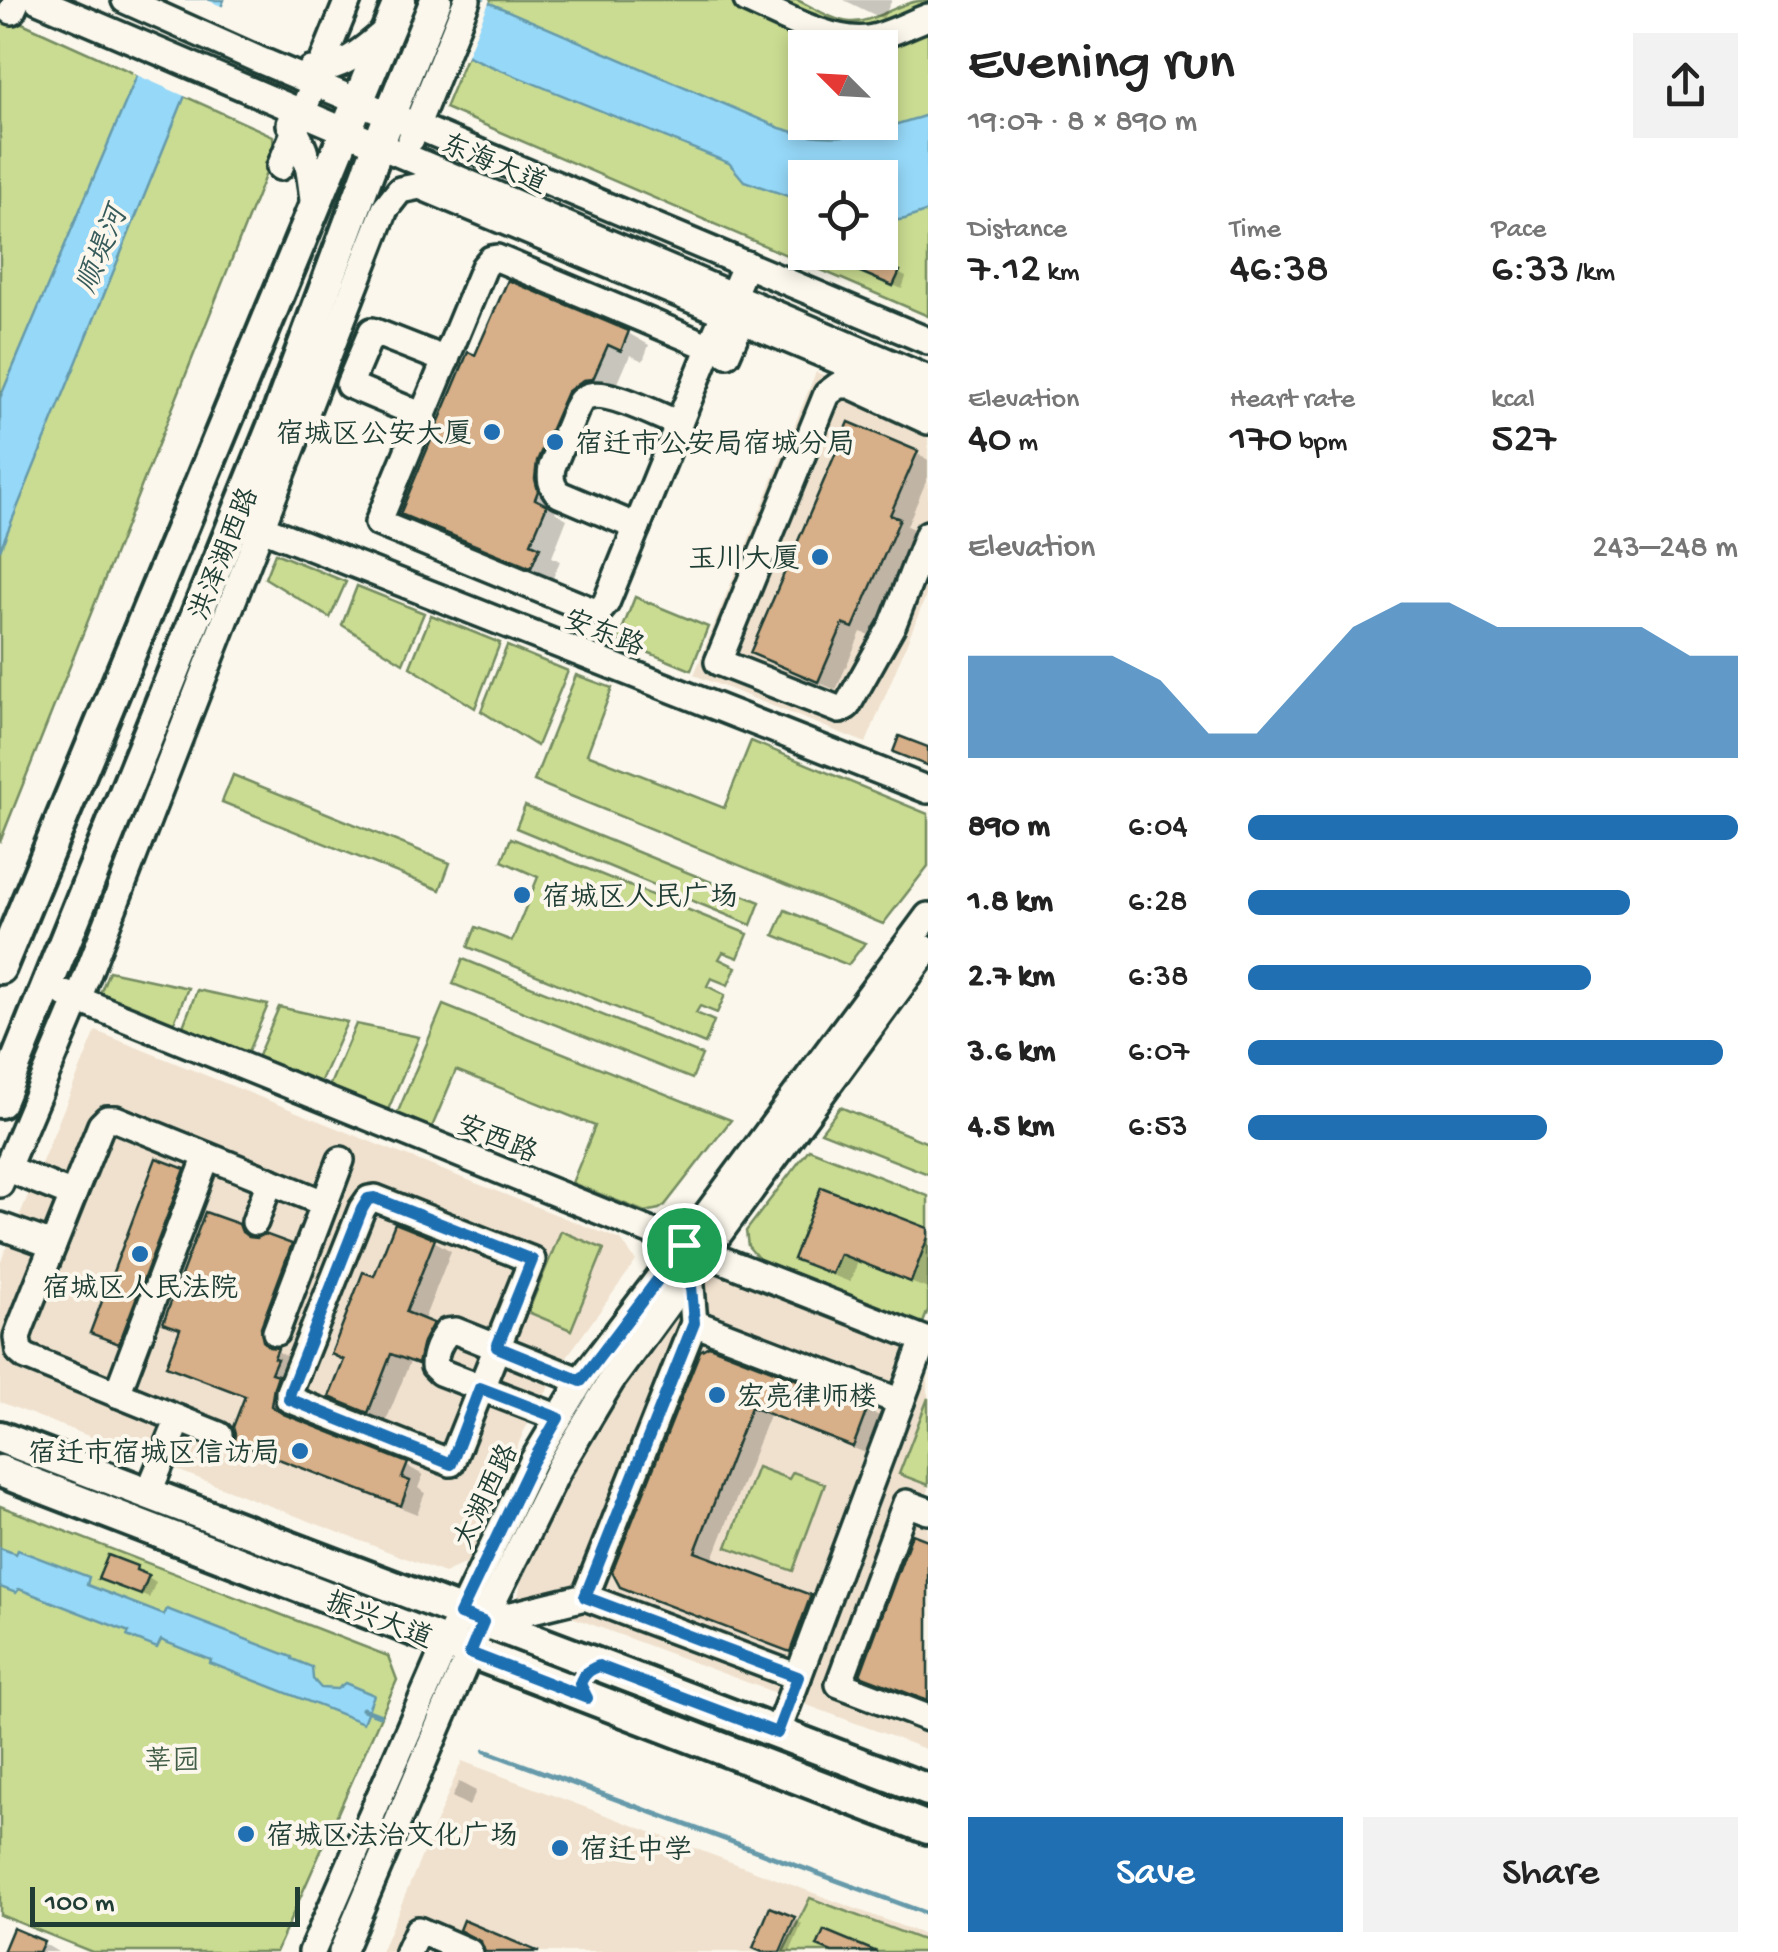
<!DOCTYPE html>
<html lang="en">
<head>
<meta charset="utf-8">
<style>
  :root { --surface:#fff; --page:#f2f2f2; --text:#222; --muted:#767676; --accent:#1f6fb2 }
  body { margin:0; font-family:"Gochi Hand","LXGW WenKai TC",sans-serif; background:var(--page); color:var(--text); height:100vh; display:flex; flex-direction:column; font-size:38px; white-space:nowrap }
  * { box-sizing:border-box; margin:0 }
  p { font-size:32px; color:var(--muted) }
  .icon { flex:none; width:55px; height:55px; fill:none; stroke:currentColor; stroke-width:2; stroke-linecap:round; stroke-linejoin:round }
  .map { position:relative; flex:1; overflow:hidden }
  .side { display:flex; flex-direction:column; background:var(--surface); width:850px }
  .side>* { flex:none }
  .needle { width:65px; rotate:294deg }
  .controls { position:absolute; left:788px; top:30px; display:grid; gap:20px }
  .controls a { display:grid; place-items:center; width:110px; height:110px; border-radius:0px; background:var(--surface); box-shadow:0 5px 15px #0003; font-size:50px }
  .scale { position:absolute; left:30px; bottom:25px; width:270px; box-sizing:border-box; padding-left:10px; border:5px solid #1f3d34; border-top:0; font-size:28px; line-height:35px; white-space:nowrap; color:#1f3d34; -webkit-text-stroke:8px #fbf7ec; paint-order:stroke }
  .pin { position:absolute; display:grid; place-items:center; width:85px; height:85px; color:#fff; margin:-42px; border:5px solid #fff; border-radius:50%; box-shadow:0 2px 10px #0007 }
  .round { display:grid; place-items:center; flex:none; width:105px; height:105px; border-radius:0px; background:var(--page) }
  .head { display:flex; align-items:center; justify-content:space-between; height:170px; padding:0 40px }
  h1 { font-size:55px; font-weight:600; line-height:75px }
  .stats { display:grid; grid-template-columns:repeat(3,1fr); gap:15px; height:170px; padding:10px 40px }
  .stats div { display:grid; align-content:center }
  .stats b { font-size:42px; font-weight:600 }
  .stats small { font-size:28px; font-weight:400 }
  .stats p { font-size:28px }
  .chart { height:280px; padding:20px 40px }
  .chart p { display:flex; justify-content:space-between }
  .chart svg { width:100%; height:180px; margin-top:10px; fill:var(--accent); opacity:.7 }
  .cta { display:flex; gap:20px; margin-top:auto; padding:20px 40px }
  .cta a { flex:1; height:115px; border-radius:0px; background:var(--accent); color:#fff; font-size:40px; font-weight:600; line-height:115px; text-align:center }
  .cta a+a { background:var(--page); color:var(--text) }
  ul { padding:0 40px; list-style:none; font-size:32px }
  li { display:grid; grid-template-columns:160px 120px 1fr; align-items:center; height:75px }
  li i { height:25px; border-radius:12px; background:var(--accent) }
  main { display:flex; flex:1; min-height:0 }
  .map>svg:first-child { display:block }
  .built { fill:#f0e1ce }
  .green { fill:#cadc91; stroke:#748c62; stroke-width:2.5; fill-rule:evenodd }
  .water { fill:#96d8f8; stroke:#669aaa; stroke-width:2.5 }
  .pier { fill:#fbf7ec }
  .shadow { fill:#0003 }
  .lines { fill:none; stroke-linecap:round; stroke-linejoin:round }
  .stream { stroke:#669aaa; stroke-width:5 }
  .building { fill:#d7af88; stroke:#1f3d34; stroke-width:2.5 }
  .minor-casing { stroke:#1f3d34; stroke-width:32 }
  .major-casing { stroke:#1f3d34; stroke-width:38 }
  .minor { stroke:#fbf7ec; stroke-width:25 }
  .major { stroke:#fbf7ec; stroke-width:30 }
  .route-casing { stroke:#fff; stroke-width:20 }
  .route { stroke:#1f6fb2; stroke-width:12 }
  .poi-dot { fill:#1f6fb2; stroke:#fbf7ec; stroke-width:4 }
  .labels { text-anchor:middle; stroke-width:8; stroke-linejoin:round; paint-order:stroke }
  .street-label { font-size:28px; fill:#1f3d34; stroke:#fbf7ec }
  .poi-label { font-size:28px; fill:#1f3d34; stroke:#fbf7ec; text-anchor:start }
  .park-label { font-size:28px; fill:#415d47; stroke:#fbf7ec }
  .water-label { font-size:30px; font-style:italic; fill:#375c5b; stroke:#fbf7ec }
</style>
</head>
<body>
<main>
<div class="map">
<svg width="928" height="1952" viewBox="0 0 928 1952">
  <rect width="100%" height="100%" fill="#fbf7ec"/>
  <filter id="ink" filterUnits="userSpaceOnUse"><feTurbulence type="fractalNoise" baseFrequency=".01" numOctaves="2"/><feDisplacementMap in="SourceGraphic" scale="20" xChannelSelector="R" yChannelSelector="G"/><feConvolveMatrix kernelMatrix="1 2 1 2 8 2 1 2 1" color-interpolation-filters="sRGB"/></filter>
  <g filter="url(#ink)">
    <g class="built">
      <polygon points="816,372 928,421 928,591 866,743 694,675"/>
      <polygon points="96,1031 381,1146 621,1240 636,1261 566,1358 524,1431 468,1562 444,1573 0,1402 0,1263"/>
      <polygon points="718,1267 914,1346 781,1695 518,1597 522,1575 542,1529 615,1402 652,1350"/>
      <polygon points="928,1358 928,1750 799,1702"/>
      <polygon points="462,1761 928,1936 928,1952 381,1952"/>
    </g>
    <g class="green">
      <path d="M490,0H797C813,7 833,21 850,22C873,24 901,0 928,0V316L445,108ZM805,48H880V122H805ZM805,178H880V252H805Z"/>
      <polygon points="0,13 273,136 274,153 0,842"/>
      <polygon points="275,553 346,582 330,618 265,578"/>
      <polygon points="357,586 424,613 403,663 342,625"/>
      <polygon points="635,597 708,627 691,670 618,640"/>
      <polygon points="431,615 500,643 475,708 410,667"/>
      <polygon points="507,646 568,671 537,746 481,711"/>
      <polygon points="576,675 612,688 587,754 724,808 751,741 928,814 928,866 883,924 534,781"/>
      <polygon points="233,775 450,863 440,890 222,802"/>
      <polygon points="525,806 760,902 751,925 516,828"/>
      <polygon points="511,838 748,934 738,958 723,952 719,959 736,967 728,985 711,978 707,986 725,995 717,1013 700,1006 696,1013 714,1021 705,1044 468,947 476,927 512,941 538,877 502,861"/>
      <polygon points="785,910 865,943 848,965 774,935"/>
      <polygon points="463,959 702,1055 692,1079 453,984"/>
      <polygon points="109,971 188,988 173,1025 99,996"/>
      <polygon points="197,990 268,1005 247,1054 182,1029"/>
      <polygon points="443,1005 731,1120 665,1205 659,1209 645,1212 572,1183 595,1126 456,1070 432,1127 397,1114"/>
      <polygon points="279,1007 347,1022 320,1083 257,1058"/>
      <polygon points="356,1024 419,1037 388,1110 329,1087"/>
      <polygon points="840,1107 928,1143 928,1174 821,1132"/>
      <polygon points="809,1149 928,1196 928,1310 921,1328 763,1264 748,1246 746,1231"/>
      <polygon points="561,1231 604,1249 571,1330 528,1312"/>
      <polygon points="928,1398 928,1485 899,1474"/>
      <polygon points="757,1467 789,1479 793,1472 825,1484 793,1571 727,1547"/>
      <polygon points="0,1506 388,1656 397,1680 276,1952 92,1952 0,1915"/>
      <polygon points="810,1898 928,1942 928,1952 783,1952"/>
    </g>
    <g class="water">
      <polygon points="169,0 224,0 0,550 0,398"/>
      <path d="M341,0H483L780,128C839,147 871,131 928,115V211L905,219L880,223V178H805V202L744,181L729,163L486,64Z"/>
      <polygon points="0,1548 16,1554 18,1550 89,1577 87,1585 164,1615 167,1609 292,1657 292,1659 312,1667 313,1679 321,1688 337,1689 345,1683 374,1695 363,1723 210,1663 211,1660 161,1640 157,1648 127,1636 129,1632 19,1589 16,1593 0,1587"/>
    </g>
    <g class="pier">
      <polygon points="163,0 207,0 226,8 189,98 132,73"/>
      <polygon points="336,0 490,0 465,60 339,5"/>
    </g>
    <g class="shadow">
      <polygon points="844,0 892,0 883,19"/>
      <polygon points="898,273 906,277 902,289 869,274"/>
      <polygon points="509,283 628,333 649,345 643,361 630,355 615,390 593,399 558,474 559,505 555,512 567,519 552,557 560,561 553,578 424,526 403,513"/>
      <polygon points="917,453 928,460 928,477 907,526 917,531 872,636 861,632 836,690 771,662 753,652"/>
      <polygon points="184,1171 201,1181 137,1352 111,1342 93,1332"/>
      <polygon points="823,1190 928,1231 928,1289 858,1262 850,1282 814,1268 797,1258"/>
      <polygon points="238,1227 255,1237 257,1241 291,1246 307,1256 276,1338 279,1352 293,1360 287,1418 407,1466 423,1475 418,1488 425,1493 417,1514 253,1450 236,1440 247,1398 185,1374 169,1365 182,1331 166,1322"/>
      <polygon points="434,1241 451,1251 423,1322 449,1335 435,1372 410,1362 386,1421 350,1406 332,1396 376,1279"/>
      <polygon points="702,1353 867,1409 884,1419 871,1455 769,1415 712,1561 810,1597 828,1607 808,1660 641,1596 622,1585"/>
      <polygon points="136,1569 156,1582 149,1598 110,1582"/>
      <polygon points="459,1782 476,1791 469,1806 452,1797"/>
      <polygon points="794,1920 802,1924 790,1952 764,1952"/>
      <polygon points="43,1943 58,1952 5,1952"/>
    </g>
    <g class="lines">
      <g class="stream">
        <polyline points="363,1709 379,1715"/>
        <polyline points="485,1751 928,1914"/>
      </g>
    </g>
    <g class="building">
      <polygon points="864,255 900,271 893,286 858,271"/>
      <polygon points="508,280 629,331 621,351 608,345 593,379 583,380 567,392 537,461 535,479 538,491 535,499 547,505 531,543 540,547 531,568 400,514 468,352 475,355"/>
      <polygon points="849,422 918,451 890,515 900,519 853,628 843,624 818,682 750,653"/>
      <polygon points="899,736 928,747 928,766 893,752"/>
      <polygon points="156,1158 185,1169 119,1344 90,1333"/>
      <polygon points="821,1187 928,1228 928,1237 911,1282 840,1254 832,1274 793,1259"/>
      <polygon points="205,1212 239,1224 242,1232 249,1237 257,1238 265,1234 292,1244 261,1327 263,1341 269,1347 278,1348 274,1358 277,1359 271,1373 278,1375 274,1387 271,1406 283,1414 408,1463 402,1478 410,1481 401,1506 234,1442 235,1434 233,1427 245,1396 166,1366 180,1329 163,1323"/>
      <polygon points="395,1223 435,1239 406,1312 433,1323 423,1342 418,1364 391,1354 368,1413 329,1397 344,1360 331,1354 363,1272 374,1276"/>
      <polygon points="709,1346 868,1407 853,1447 751,1407 695,1552 811,1595 790,1652 620,1587 612,1572 700,1351"/>
      <polygon points="912,1534 928,1540 928,1701 860,1675"/>
      <polygon points="108,1555 137,1566 136,1570 149,1575 141,1595 98,1579"/>
      <polygon points="770,1907 795,1917 780,1952 762,1952 753,1948"/>
      <polygon points="463,1920 539,1952 485,1952 481,1942 459,1930"/>
      <polygon points="13,1928 44,1941 39,1952 3,1952"/>
      <polygon points="824,1930 877,1952 832,1952 817,1946"/>
    </g>
    <g class="lines">
      <defs>
        <g id="minor">
          <polyline points="38,0 928,379"/>
          <polyline points="125,0 257,59 928,341"/>
          <path d="M747,0C779,14 832,44 868,39C888,36 909,24 928,17"/>
          <polyline points="12,11 17,0"/>
          <path d="M311,70C342,70 366,48 388,29"/>
          <path d="M290,124C309,147 311,182 314,210"/>
          <polyline points="411,139 467,0"/>
          <polyline points="280,167 348,0"/>
          <polyline points="710,347 497,258 491,259 484,267 378,523 593,611 600,610 606,603 710,347 746,264"/>
          <polyline points="727,354 747,308"/>
          <polyline points="423,416 349,385 372,331 446,360"/>
          <polyline points="928,421 850,385 839,385 827,394 718,662 840,710 847,706 893,624 928,534"/>
          <polyline points="260,527 928,790"/>
          <path d="M637,527L559,494C551,485 550,479 552,467L576,409C580,402 580,400 587,397C607,388 658,416 679,424"/>
          <polyline points="65,994 684,1245 928,1341"/>
          <polyline points="6,1168 73,1195"/>
          <polyline points="0,1184 78,999 385,209 400,190 420,186 928,398"/>
          <polygon points="375,1198 532,1260 451,1463 289,1399 289,1392 362,1209 369,1199"/>
          <polyline points="255,1222 270,1181"/>
          <polyline points="0,1226 53,1245"/>
          <polyline points="694,1323 901,1402"/>
          <polyline points="276,1332 341,1160"/>
          <polyline points="117,1394 207,1156"/>
          <path d="M559,1418L440,1372L434,1366C434,1354 440,1341 447,1332L456,1331L581,1381"/>
          <polyline points="179,1419 219,1435"/>
          <polyline points="148,1494 179,1419 26,1357 19,1351 17,1337 21,1326 101,1125 107,1119 116,1119 324,1203"/>
          <polyline points="928,1511 906,1503 839,1684 928,1718"/>
          <polyline points="585,1597 798,1677"/>
          <polyline points="483,1622 585,1597 694,1323 690,1274"/>
          <polyline points="777,1733 924,1340"/>
          <polyline points="312,1952 446,1644 533,1461 586,1373 684,1245 928,916"/>
          <polyline points="342,1952 483,1622 559,1468 611,1381 928,949"/>
          <polyline points="408,1952 418,1930 469,1952"/>
        </g>
        <g id="major">
          <polyline points="0,968 400,0"/>
          <polyline points="0,1102 280,409 390,114 436,0"/>
          <polyline points="0,1437 928,1790"/>
          <polyline points="0,1471 928,1828"/>
        </g>
      </defs>
      <use href="#minor" class="minor-casing"/>
      <use href="#major" class="major-casing"/>
      <use href="#minor" class="minor"/>
      <use href="#major" class="major"/>
    </g>
  </g>
  <g class="lines" filter="url(#ink)">
    <defs>
      <path id="route" d="M375,1198L532,1260L497,1347L581,1381L684,1245L705,1253L690,1274L694,1323L585,1597L798,1677L777,1733L599,1666C589,1670 584,1673 580,1684L587,1698L470,1653L483,1622L460,1614L533,1461L558,1418L480,1388L451,1464L289,1399L290,1392L362,1209L368,1199Z"/>
    </defs>
    <use href="#route" class="route-casing"/>
    <use href="#route" class="route"/>
  </g>
  <g class="poi-dot">
    <circle cx="492" cy="432" r="10"/>
    <circle cx="555" cy="442" r="10"/>
    <circle cx="820" cy="557" r="10"/>
    <circle cx="522" cy="895" r="10"/>
    <circle cx="140" cy="1254" r="10"/>
    <circle cx="717" cy="1395" r="10"/>
    <circle cx="300" cy="1451" r="10"/>
    <circle cx="246" cy="1834" r="10"/>
    <circle cx="560" cy="1848" r="10"/>
  </g>
  <g class="labels">
    <g class="street-label">
      <text transform="translate(495 162) rotate(23)" y="10">东海大道</text>
      <text transform="translate(222 553) rotate(-68)" y="10">洪泽湖西路</text>
      <text transform="translate(605 631) rotate(21)" y="10">安东路</text>
      <text transform="translate(498 1137) rotate(22)" y="10">安西路</text>
      <text transform="translate(484 1495) rotate(-64)" y="10">太湖西路</text>
      <text transform="translate(380 1618) rotate(21)" y="10">振兴大道</text>
    </g>
    <g class="poi-label">
      <text x="472" y="442" text-anchor="end">宿城区公安大厦</text>
      <text x="575" y="452">宿迁市公安局宿城分局</text>
      <text x="800" y="567" text-anchor="end">玉川大厦</text>
      <text x="542" y="905">宿城区人民广场</text>
      <text x="140" y="1296" text-anchor="middle">宿城区人民法院</text>
      <text x="737" y="1405">宏亮律师楼</text>
      <text x="280" y="1461" text-anchor="end">宿迁市宿城区信访局</text>
      <text x="266" y="1844">宿城区法治文化广场</text>
      <text x="580" y="1858">宿迁中学</text>
    </g>
    <g class="park-label">
      <text x="172" y="1769">莘园</text>
    </g>
    <g class="water-label">
      <text transform="translate(100 249) rotate(-68)" y="10">顺堤河</text>
    </g>
  </g>
</svg>
<div class="controls">
<a><svg class="needle" viewBox="-14 -14 28 28"><path d="M0-13l5 13h-10z" fill="#e53935"/><path d="M0 13l5-13h-10z" fill="#767676"/></svg></a>
<a><svg class="icon" aria-label="locate" viewBox="0 0 24 24"><circle cx="12" cy="12" r="6"/><path d="M12 2v4M12 18v4M2 12h4M18 12h4"/></svg></a>
</div>
<div class="scale">100 m</div>
<div class="pin" style="left:684px;top:1245px;background:#1e9e55"><svg class="icon" aria-label="arrive" viewBox="0 0 24 24"><path d="M6 21V4h12l-3 4 3 4H6"/></svg></div>
</div>
<section class="side">
<div class="head"><div><h1>Evening run</h1><p>19:07 · 8 × 890 m</p></div><a class="round"><svg class="icon" aria-label="share" viewBox="0 0 24 24"><path d="M12 15V3M7 8l5-5 5 5M5 13v7h14v-7"/></svg></a></div>
<div class="stats">
<div><p>Distance</p><b>7.12<small> km</small></b></div>
<div><p>Time</p><b>46:38</b></div>
<div><p>Pace</p><b>6:33<small> /km</small></b></div>
</div>
<div class="stats">
<div><p>Elevation</p><b>40<small> m</small></b></div>
<div><p>Heart rate</p><b>170<small> bpm</small></b></div>
<div><p>kcal</p><b>527</b></div>
</div>
<div class="chart"><p><span>Elevation</span>243–248 m</p>
<svg viewBox="0 0 160 44" preserveAspectRatio="none"><path d="M0 44V19L10 19L20 19L30 19L40 25L50 38L60 38L70 25L80 12L90 6L100 6L110 12L120 12L130 12L140 12L150 19L160 19V44z"/></svg>
</div>
<ul>
<li><b>890 m</b>6:04<i style="width:100%"></i></li>
<li><b>1.8 km</b>6:28<i style="width:78%"></i></li>
<li><b>2.7 km</b>6:38<i style="width:70%"></i></li>
<li><b>3.6 km</b>6:07<i style="width:97%"></i></li>
<li><b>4.5 km</b>6:53<i style="width:61%"></i></li>
</ul>
<div class="cta"><a>Save</a><a>Share</a></div>
</section>
</main>
</body>
</html>
